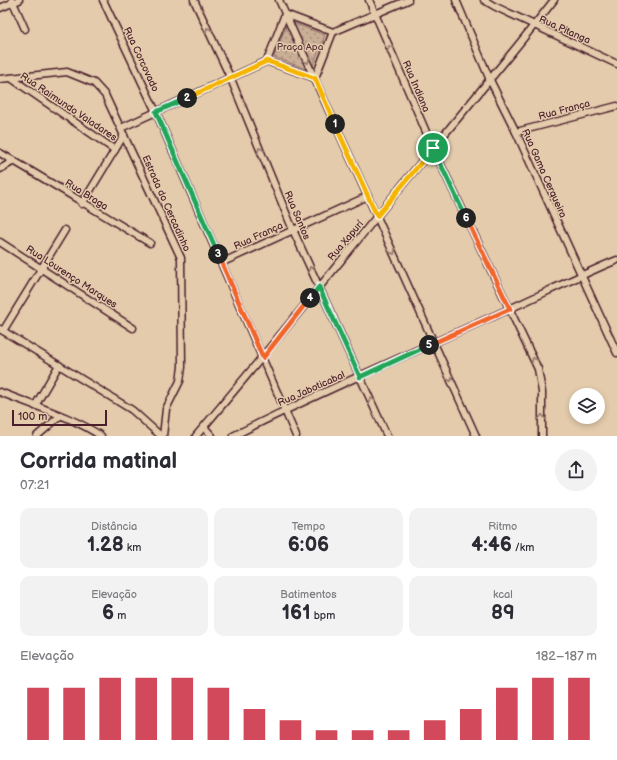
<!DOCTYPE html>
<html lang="pt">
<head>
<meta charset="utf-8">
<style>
  :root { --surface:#fff; --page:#f2f2f3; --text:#2b2b33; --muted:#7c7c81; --accent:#d1495b }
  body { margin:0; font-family:"Balsamiq Sans",sans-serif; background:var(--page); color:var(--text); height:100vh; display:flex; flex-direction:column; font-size:15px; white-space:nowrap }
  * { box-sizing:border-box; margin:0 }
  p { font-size:13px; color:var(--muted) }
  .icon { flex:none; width:22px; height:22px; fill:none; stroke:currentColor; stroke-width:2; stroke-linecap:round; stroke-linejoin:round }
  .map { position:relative; height:436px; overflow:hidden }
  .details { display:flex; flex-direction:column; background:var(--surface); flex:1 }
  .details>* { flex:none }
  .fabs { position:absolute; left:569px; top:388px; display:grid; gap:8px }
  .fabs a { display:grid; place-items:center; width:36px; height:36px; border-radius:50%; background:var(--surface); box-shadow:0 2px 6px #0003; font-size:20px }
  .scale { position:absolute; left:12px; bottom:10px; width:95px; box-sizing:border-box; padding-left:4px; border:2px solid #4a1f2b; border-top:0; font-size:11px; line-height:14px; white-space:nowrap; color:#4a1f2b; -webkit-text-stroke:3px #e3cbac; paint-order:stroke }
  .pin { position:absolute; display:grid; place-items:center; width:34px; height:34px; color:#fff; margin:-17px; border:2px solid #fff; border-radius:50%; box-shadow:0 1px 4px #0007 }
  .km { position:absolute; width:20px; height:20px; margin:-10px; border-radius:50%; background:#222; color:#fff; font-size:11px; line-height:20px; text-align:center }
  .round { display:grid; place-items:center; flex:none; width:42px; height:42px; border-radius:21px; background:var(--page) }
  .head { display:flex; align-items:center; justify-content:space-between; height:68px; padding:0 20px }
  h1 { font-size:22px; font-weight:600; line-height:30px }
  .stats { display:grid; grid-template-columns:repeat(3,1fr); gap:6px; height:68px; padding:4px 20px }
  .stats div { display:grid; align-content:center; border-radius:10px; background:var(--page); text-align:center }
  .stats b { font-size:20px; font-weight:600 }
  .stats small { font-size:11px; font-weight:400 }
  .stats p { font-size:11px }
  .chart { height:112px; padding:8px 20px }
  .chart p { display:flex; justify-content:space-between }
  .chart svg { width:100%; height:72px; margin-top:4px; stroke:var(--accent); stroke-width:6 }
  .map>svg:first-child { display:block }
  .park { fill:url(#park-dots); stroke:#8a6761 }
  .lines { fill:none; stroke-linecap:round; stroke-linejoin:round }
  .street-casing { stroke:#4a1f2b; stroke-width:9 }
  .street { stroke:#e3cbac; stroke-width:6 }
  .oneway { stroke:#96756c }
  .split-1-casing { stroke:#fff; stroke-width:8 }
  .split-2-casing { stroke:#fff; stroke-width:8 }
  .split-3-casing { stroke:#fff; stroke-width:8 }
  .split-4-casing { stroke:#fff; stroke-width:8 }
  .split-5-casing { stroke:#fff; stroke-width:8 }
  .split-6-casing { stroke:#fff; stroke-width:8 }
  .split-7-casing { stroke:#fff; stroke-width:8 }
  .split-1 { stroke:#f5b400; stroke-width:5 }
  .split-2 { stroke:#f5b400; stroke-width:5 }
  .split-3 { stroke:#22a559; stroke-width:5 }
  .split-4 { stroke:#f0652b; stroke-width:5 }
  .split-5 { stroke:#22a559; stroke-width:5 }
  .split-6 { stroke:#f0652b; stroke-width:5 }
  .split-7 { stroke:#22a559; stroke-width:5 }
  .labels { text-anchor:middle; stroke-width:3; stroke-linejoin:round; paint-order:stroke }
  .street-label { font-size:10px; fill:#4a1f2b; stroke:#e3cbac }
  .park-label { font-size:10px; fill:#5d353b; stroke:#e3cbac }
</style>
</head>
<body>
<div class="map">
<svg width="617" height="436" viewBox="0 0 617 436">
  <defs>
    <pattern id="park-dots" width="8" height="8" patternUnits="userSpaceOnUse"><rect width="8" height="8" fill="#caaf97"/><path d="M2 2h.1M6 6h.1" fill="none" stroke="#a68e7b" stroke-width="1.8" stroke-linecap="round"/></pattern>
  </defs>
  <rect width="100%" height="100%" fill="#e3cbac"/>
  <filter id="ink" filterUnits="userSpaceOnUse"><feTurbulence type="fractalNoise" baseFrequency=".025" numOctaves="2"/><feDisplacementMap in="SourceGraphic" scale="8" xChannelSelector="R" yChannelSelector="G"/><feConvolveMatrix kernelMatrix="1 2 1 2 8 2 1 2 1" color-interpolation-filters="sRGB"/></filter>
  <g filter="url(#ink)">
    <polygon class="park" points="288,21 325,35 311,71 274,57"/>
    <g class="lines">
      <defs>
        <g id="street">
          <polyline points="12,0 25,29"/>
          <polyline points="103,0 156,112 296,436"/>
          <polyline points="194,0 231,79 293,230 387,436"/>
          <polyline points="279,0 476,436"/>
          <polyline points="369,0 433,148 538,369 542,392 542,436"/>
          <polyline points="456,0 490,80 516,132 617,353"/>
          <polyline points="484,0 494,6 617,64"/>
          <polyline points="0,8 19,0"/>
          <polygon points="285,14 333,32 315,78 267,61"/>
          <polyline points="333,32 408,0"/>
          <polyline points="11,78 115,150"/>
          <polyline points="0,79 67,72 94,83 105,95 181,258 182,367 180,381 166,409 163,436"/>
          <polyline points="121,128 267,61"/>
          <polyline points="516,132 617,106"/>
          <path d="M0,153C51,182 99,213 150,243"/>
          <polyline points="0,169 14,161"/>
          <polyline points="82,204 124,135"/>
          <polyline points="0,242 133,328"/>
          <polyline points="221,263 368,196"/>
          <polyline points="0,329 132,410 161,436"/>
          <polyline points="3,331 65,230"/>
          <path d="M0,392C34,406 71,416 101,436"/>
          <polyline points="35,406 59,365"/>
          <polyline points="204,427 212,436"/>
          <polyline points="37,436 60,416"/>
          <path d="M196,436C265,355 332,272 399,189C451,126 504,64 554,0"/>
          <path d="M233,436C316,394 402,357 487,319C531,300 573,278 617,260"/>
        </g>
      </defs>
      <use href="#street" class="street-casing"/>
      <use href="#street" class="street"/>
    </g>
    <defs><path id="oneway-chevron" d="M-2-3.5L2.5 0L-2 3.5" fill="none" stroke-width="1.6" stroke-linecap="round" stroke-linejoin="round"/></defs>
    <g class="oneway">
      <use href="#oneway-chevron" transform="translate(208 30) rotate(-115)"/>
      <use href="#oneway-chevron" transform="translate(390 48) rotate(-113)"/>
      <use href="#oneway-chevron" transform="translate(307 61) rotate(65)"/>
      <use href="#oneway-chevron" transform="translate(260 150) rotate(-112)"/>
      <use href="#oneway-chevron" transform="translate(393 252) rotate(66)"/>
      <use href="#oneway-chevron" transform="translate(311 269) rotate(-115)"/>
      <use href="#oneway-chevron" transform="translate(534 360) rotate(-116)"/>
      <use href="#oneway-chevron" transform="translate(450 379) rotate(65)"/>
      <use href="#oneway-chevron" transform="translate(371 400) rotate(-114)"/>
      <use href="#oneway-chevron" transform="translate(542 417) rotate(-89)"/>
    </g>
  </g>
  <g class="lines" filter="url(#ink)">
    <defs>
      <polyline id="split-1" points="335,124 377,216 433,148"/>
      <polyline id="split-2" points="187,98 267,61 315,78 335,124"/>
      <polyline id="split-3" points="187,98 156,112 218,254"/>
      <polyline id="split-4" points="218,254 263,358 310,298"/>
      <polyline id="split-5" points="310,298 319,287 360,377 429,345"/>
      <polyline id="split-6" points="429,345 510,309 466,218"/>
      <polyline id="split-7" points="433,148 466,218"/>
    </defs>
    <use href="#split-1" class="split-1-casing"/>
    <use href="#split-2" class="split-2-casing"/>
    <use href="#split-3" class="split-3-casing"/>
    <use href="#split-4" class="split-4-casing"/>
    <use href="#split-5" class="split-5-casing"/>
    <use href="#split-6" class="split-6-casing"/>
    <use href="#split-7" class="split-7-casing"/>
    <use href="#split-1" class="split-1"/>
    <use href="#split-2" class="split-2"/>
    <use href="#split-3" class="split-3"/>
    <use href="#split-4" class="split-4"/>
    <use href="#split-5" class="split-5"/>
    <use href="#split-6" class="split-6"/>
    <use href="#split-7" class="split-7"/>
  </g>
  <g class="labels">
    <g class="street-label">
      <text transform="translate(565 29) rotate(24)" y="4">Rua Pitanga</text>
      <text transform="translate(142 59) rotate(65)" y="4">Rua Corcovado</text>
      <text transform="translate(417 86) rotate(67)" y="4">Rua Indiana</text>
      <text transform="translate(69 106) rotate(34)" y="4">Rua Raimundo Valadares</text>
      <text transform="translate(564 109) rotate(-15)" y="4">Rua França</text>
      <text transform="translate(545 173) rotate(66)" y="4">Rua Gama Cerqueira</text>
      <text transform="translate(87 194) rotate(32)" y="4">Rua Braga</text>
      <text transform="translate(167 203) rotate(66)" y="4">Estrada do Cercadinho</text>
      <text transform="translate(298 215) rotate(67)" y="4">Rua Santos</text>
      <text transform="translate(258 235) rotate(-25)" y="4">Rua França</text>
      <text transform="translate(345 240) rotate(-50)" y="4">Rua Xapurí</text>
      <text transform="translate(72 276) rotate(33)" y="4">Rua Lourenço Marques</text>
      <text transform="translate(311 388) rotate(-24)" y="4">Rua Jaboticabal</text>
    </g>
    <g class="park-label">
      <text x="300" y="50">Praça Apa</text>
    </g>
  </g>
</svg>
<div class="fabs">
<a><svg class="icon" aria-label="layers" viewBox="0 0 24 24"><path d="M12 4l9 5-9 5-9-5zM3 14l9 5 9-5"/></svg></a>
</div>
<div class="scale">100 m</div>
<div class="pin" style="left:433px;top:148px;background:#1e9e55"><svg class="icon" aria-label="arrive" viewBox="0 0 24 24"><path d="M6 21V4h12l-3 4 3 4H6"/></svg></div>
<b class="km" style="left:335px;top:124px">1</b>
<b class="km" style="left:187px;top:98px">2</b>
<b class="km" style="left:218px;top:254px">3</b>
<b class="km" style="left:310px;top:298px">4</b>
<b class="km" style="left:429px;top:345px">5</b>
<b class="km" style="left:466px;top:218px">6</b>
</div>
<section class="details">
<div class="head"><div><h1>Corrida matinal</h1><p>07:21</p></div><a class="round"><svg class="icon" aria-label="share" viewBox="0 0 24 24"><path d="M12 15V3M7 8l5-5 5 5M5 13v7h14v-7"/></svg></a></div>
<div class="stats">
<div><p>Distância</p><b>1.28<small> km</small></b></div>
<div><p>Tempo</p><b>6:06</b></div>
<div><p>Ritmo</p><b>4:46<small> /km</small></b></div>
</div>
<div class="stats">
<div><p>Elevação</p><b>6<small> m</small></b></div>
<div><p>Batimentos</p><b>161<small> bpm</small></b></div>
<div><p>kcal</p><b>89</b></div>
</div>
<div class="chart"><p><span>Elevação</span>182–187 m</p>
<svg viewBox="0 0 160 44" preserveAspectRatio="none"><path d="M5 44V12M15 44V12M25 44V6M35 44V6M45 44V6M55 44V12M65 44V25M75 44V32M85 44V38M95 44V38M105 44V38M115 44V32M125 44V25M135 44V12M145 44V6M155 44V6"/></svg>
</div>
</section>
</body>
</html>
